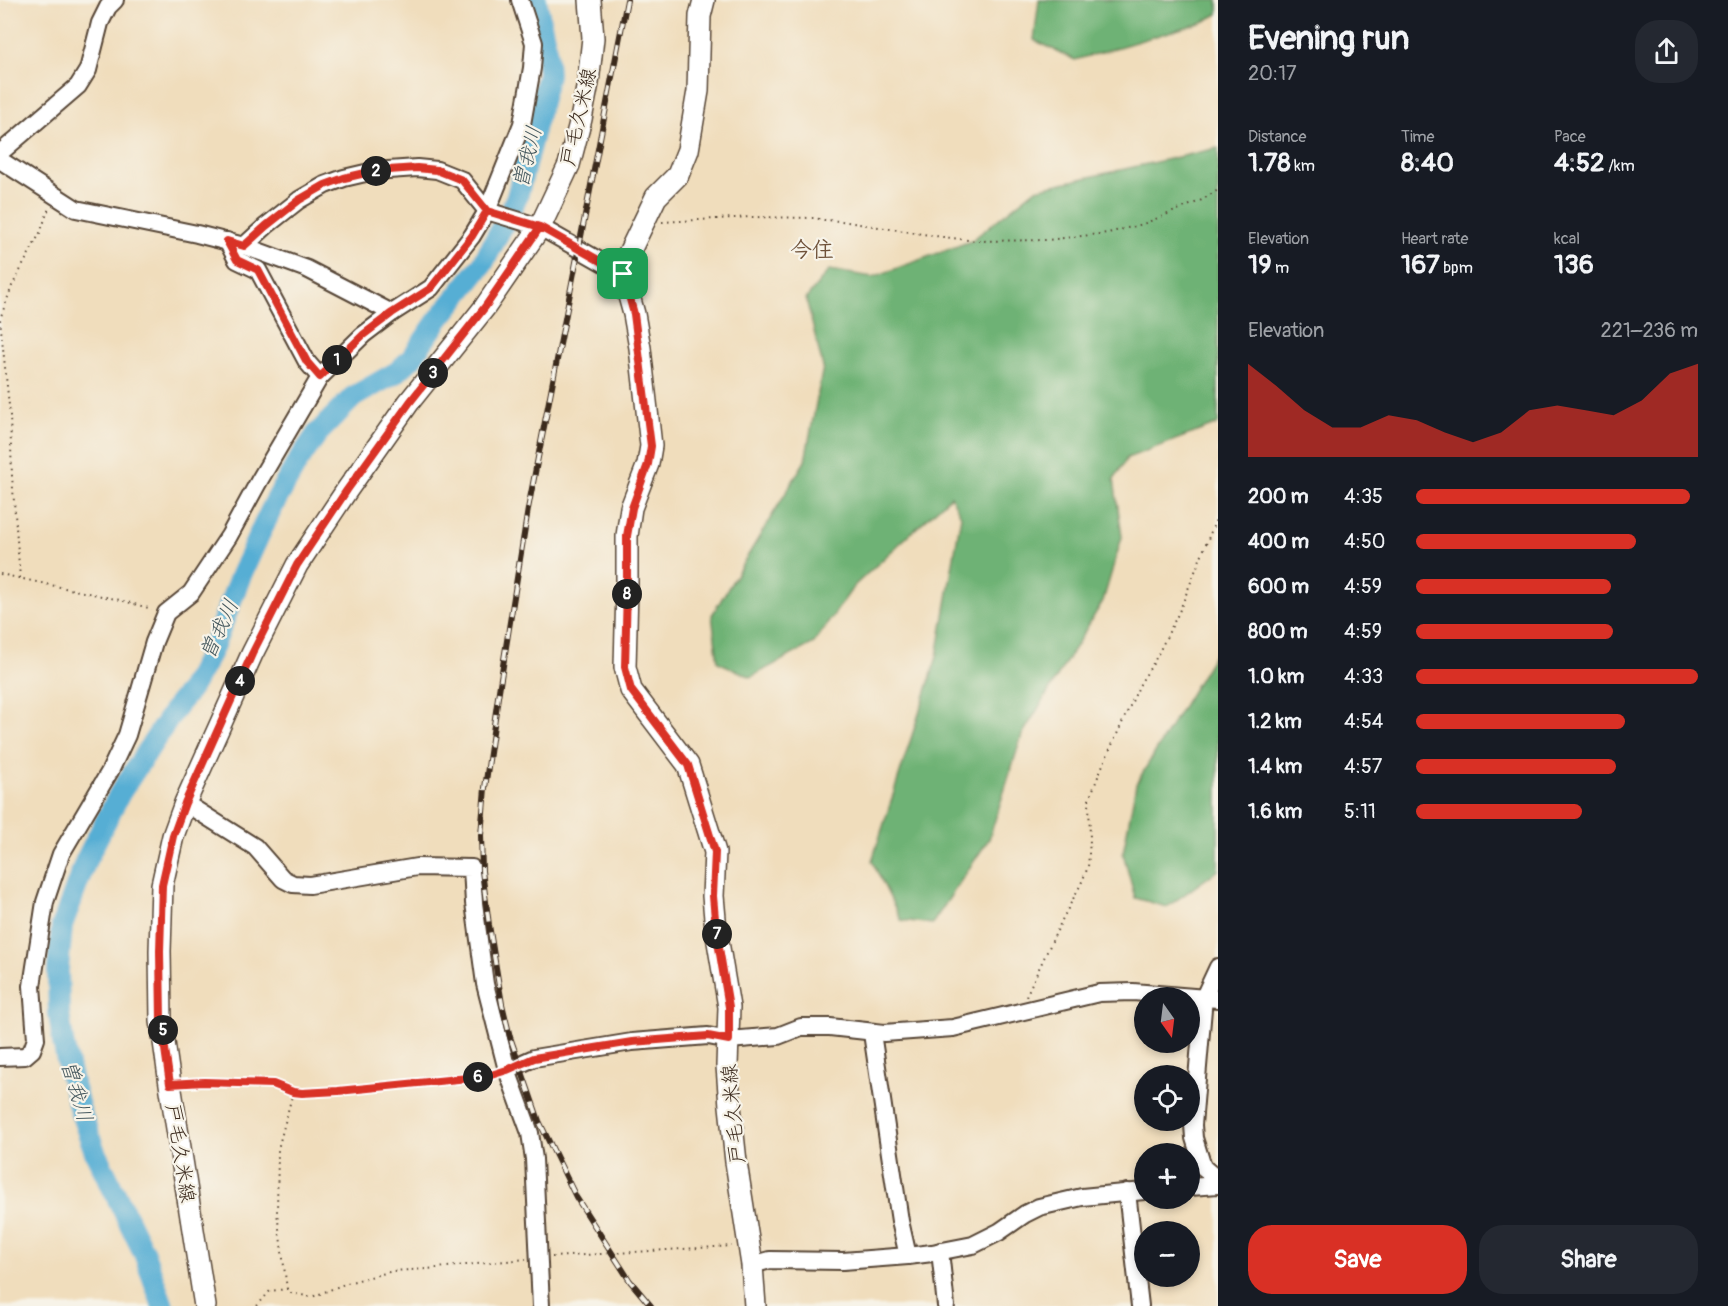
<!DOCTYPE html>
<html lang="en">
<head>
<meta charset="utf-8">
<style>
  :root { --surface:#171b24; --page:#242831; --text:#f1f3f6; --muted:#9ea1a6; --accent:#d93025 }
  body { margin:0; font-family:Pangolin,"Klee One",sans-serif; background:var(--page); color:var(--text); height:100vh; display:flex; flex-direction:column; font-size:22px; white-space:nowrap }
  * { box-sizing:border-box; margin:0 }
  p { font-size:20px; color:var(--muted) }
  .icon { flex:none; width:33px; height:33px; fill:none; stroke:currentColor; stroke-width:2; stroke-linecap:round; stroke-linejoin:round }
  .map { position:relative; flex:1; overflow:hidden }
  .side { display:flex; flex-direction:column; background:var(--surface); width:510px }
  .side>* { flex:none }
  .needle { width:39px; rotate:166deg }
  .fabs { position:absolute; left:1134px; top:987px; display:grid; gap:12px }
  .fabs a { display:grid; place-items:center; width:66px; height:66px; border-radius:50%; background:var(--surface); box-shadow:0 3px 9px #0003; font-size:30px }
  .pin { position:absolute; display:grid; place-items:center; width:51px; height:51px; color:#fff; margin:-26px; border-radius:12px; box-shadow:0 3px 9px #0006 }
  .km { position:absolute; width:30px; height:30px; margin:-15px; border-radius:50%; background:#222; color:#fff; font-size:16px; line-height:30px; text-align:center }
  .round { display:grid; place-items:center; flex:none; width:63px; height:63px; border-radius:24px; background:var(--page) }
  .summary { display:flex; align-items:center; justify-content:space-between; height:102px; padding:0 30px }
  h1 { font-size:33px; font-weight:700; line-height:45px }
  .figures { display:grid; grid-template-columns:repeat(3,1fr); gap:9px; height:102px; padding:6px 30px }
  .figures div { display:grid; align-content:center }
  .figures b { font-size:26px; font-weight:700 }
  .figures small { font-size:16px; font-weight:400 }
  .figures p { font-size:16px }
  .chart { height:168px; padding:12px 30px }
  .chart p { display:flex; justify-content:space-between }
  .chart svg { width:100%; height:108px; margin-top:6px; fill:var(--accent); opacity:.7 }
  .button { display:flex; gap:12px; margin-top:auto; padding:12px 30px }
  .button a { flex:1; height:69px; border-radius:24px; background:var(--accent); color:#fff; font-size:24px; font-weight:700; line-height:69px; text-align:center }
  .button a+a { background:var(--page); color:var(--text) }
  ul { padding:0 30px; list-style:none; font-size:20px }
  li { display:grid; grid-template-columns:96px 72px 1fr; align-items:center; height:45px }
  li i { height:15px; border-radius:8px; background:var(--accent) }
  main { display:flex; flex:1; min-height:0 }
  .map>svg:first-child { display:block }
  .forest { fill:#6eb275; stroke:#546e4a; stroke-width:1.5 }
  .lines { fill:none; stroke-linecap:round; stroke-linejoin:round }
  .river { stroke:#57aed4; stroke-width:22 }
  .minor-casing { stroke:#564536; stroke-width:20 }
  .major-casing { stroke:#564536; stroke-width:24 }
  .path { stroke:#564536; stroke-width:2; stroke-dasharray:1.5 4.5; stroke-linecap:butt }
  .minor { stroke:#fff; stroke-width:16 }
  .major { stroke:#fff; stroke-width:21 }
  .rail-casing { stroke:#3b2a1e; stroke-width:6 }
  .rail { stroke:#f7f3e8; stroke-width:4; stroke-dasharray:11; stroke-linecap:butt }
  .route-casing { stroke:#fff; stroke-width:12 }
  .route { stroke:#d93025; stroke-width:8 }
  .labels { text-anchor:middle; stroke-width:4.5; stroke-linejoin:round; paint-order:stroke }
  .street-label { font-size:20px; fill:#3b2a1e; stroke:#f7f3e8 }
  .water-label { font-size:21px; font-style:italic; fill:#45585e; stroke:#f7f3e8 }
  .quarter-label { font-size:22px; font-weight:bold; fill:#6f523a; stroke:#f7f3e8 }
</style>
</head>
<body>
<main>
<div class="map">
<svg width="1218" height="1306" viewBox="0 0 1218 1306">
  <rect width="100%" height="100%" fill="#f7f3e8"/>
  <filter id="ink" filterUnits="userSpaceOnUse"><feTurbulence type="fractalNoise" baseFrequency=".0167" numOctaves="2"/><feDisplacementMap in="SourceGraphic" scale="12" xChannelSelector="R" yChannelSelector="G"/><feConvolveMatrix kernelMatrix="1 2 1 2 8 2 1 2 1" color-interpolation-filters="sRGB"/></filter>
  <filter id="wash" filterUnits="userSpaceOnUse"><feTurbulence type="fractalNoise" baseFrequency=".008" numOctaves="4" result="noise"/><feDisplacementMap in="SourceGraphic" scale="24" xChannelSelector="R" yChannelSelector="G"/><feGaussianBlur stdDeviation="1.35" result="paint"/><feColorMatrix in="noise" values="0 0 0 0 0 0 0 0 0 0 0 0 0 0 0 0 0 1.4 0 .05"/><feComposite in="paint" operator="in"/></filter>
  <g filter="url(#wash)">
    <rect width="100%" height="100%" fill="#f0ddbc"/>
    <g class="forest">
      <polygon points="1039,0 1218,0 1218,14 1203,22 1075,60 1034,40"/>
      <polygon points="1218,148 1218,424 1127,458 1114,479 1122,537 1103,601 1022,735 989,839 932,924 901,920 872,861 937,657 961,516 951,496 854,586 814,643 751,677 718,662 712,615 805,461 823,367 806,299 829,270 873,277 971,241 1036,189"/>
      <polygon points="1218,648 1218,870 1167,907 1135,898 1123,853 1136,784"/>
    </g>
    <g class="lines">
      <polyline class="river" points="163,1306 144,1253 95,1152 80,1110 70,1074 63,1042 59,1013 58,970 62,926 86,860 120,793 178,704 190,690 212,650 241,575 259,535 275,502 297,463 317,434 353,397 397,372 411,359 438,320 482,265 503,225 517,197 548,74 546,48 536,0"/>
    </g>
  </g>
  <g filter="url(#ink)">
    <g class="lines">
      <defs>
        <g id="minor">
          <polyline points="0,153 78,86 88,70 100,23 108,7 115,0"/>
          <polyline points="0,160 76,209 197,234 244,246 307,269 392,313"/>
          <polyline points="227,241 237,260 258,270 307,362 320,377"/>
          <polyline points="244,246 266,226 299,200 325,185 344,178 374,171 417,168 437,170 462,180 487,211 540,227 623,274"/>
          <polyline points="185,803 255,847 283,879 293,884 310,885 417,867 472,868 474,903 485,984 507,1070 530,1133 534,1159 541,1306"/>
          <polyline points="1218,967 1204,997 1193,1125 1194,1138 1203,1167 1218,1180"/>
          <polyline points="872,1033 900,1221 908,1256"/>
          <polyline points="0,1057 25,1056 32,1050 36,1039 32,986 45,902 61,854 110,771 127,735 154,642 166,613 191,593 229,536 259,481 320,377 363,335 392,313 431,288 472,236 487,211 522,124 532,68 534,43 520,0"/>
          <polyline points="507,1070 534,1058 632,1042 708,1036 729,1040 778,1036 801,1027 830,1027 884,1033 953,1028 1099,993 1133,992 1218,999"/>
          <polyline points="1190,1187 1218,1185"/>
          <polyline points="1127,1192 1140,1306"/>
          <polyline points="940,1251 946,1306"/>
          <polyline points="752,1265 770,1260 843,1261 908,1256 932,1253 973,1245 999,1232 1025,1214 1039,1207 1082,1197 1144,1191"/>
        </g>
        <g id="major">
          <polyline points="704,0 700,16 698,91 688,150 678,175 656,197 628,255 623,274 634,314 640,348 651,446 648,464 631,508 627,536 627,588 625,667 631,690 688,765 715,852 713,896 716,930 729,1007 727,1066 730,1106 736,1162 752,1265 755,1306"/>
          <polyline points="205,1306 170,1084 161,1021 160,951 162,885 173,836 185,803 252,654 297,565 347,490 409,402 485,307 540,227 569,165 581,119 588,83 593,38 590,0"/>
        </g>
      </defs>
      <use href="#minor" class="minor-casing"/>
      <use href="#major" class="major-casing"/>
      <g class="path">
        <polyline points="662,222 751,217 815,218 824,220 841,221 935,236 976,241 1047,240 1108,233 1143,224 1200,201 1218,190"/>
        <polyline points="0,574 120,600 152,609"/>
        <polyline points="20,578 12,476 10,415 0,319 12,286 40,233 49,208"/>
        <polyline points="1026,996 1063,918 1081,884 1088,867 1090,840 1089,800 1101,769 1141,682 1154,662 1179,612 1218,514"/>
        <polyline points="188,1083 272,1084 293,1092 302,1093 338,1091 488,1076 494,1074"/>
        <polyline points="552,1257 732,1246"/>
        <polyline points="287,1289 277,1213 278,1149 293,1092"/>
        <polyline points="257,1306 270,1291 287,1289 291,1293 312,1297 347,1283 393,1271 427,1269 526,1259"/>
      </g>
      <use href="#minor" class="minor"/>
      <use href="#major" class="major"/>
      <defs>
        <polyline id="rail" points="627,0 528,509 498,697 485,788 481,835 482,871 489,925 502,1004 510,1037 539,1121 576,1197 630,1281 651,1306"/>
      </defs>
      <use href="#rail" class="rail-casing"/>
      <use href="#rail" class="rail"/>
    </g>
  </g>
  <g class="lines" filter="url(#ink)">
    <defs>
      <polyline id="route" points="623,274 540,227 487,211 472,236 431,288 392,313 363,335 320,377 307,362 258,270 237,260 227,241 244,246 266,226 299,200 325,185 344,178 374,171 417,168 437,170 462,180 487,211 540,227 485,307 410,402 347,490 297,565 252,654 185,803 173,836 162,885 160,951 161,1021 170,1084 204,1082 273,1084 293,1092 302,1093 338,1091 488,1076 507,1070 534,1058 632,1042 708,1036 729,1040 729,1007 716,930 713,896 715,852 688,765 631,690 625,667 627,588 627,536 632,508 648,464 651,446 634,314 623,274"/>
    </defs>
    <use href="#route" class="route-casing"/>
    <use href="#route" class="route"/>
  </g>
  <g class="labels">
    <g class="street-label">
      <text transform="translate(578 117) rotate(-77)" y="7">戸毛久米線</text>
      <text transform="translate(733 1114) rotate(-95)" y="7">戸毛久米線</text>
      <text transform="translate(181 1153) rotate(81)" y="7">戸毛久米線</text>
    </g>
    <g class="water-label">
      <text transform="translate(527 157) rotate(-76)" y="7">曽我川</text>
      <text transform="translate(219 629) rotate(-65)" y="7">曽我川</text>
      <text transform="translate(77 1091) rotate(74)" y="7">曽我川</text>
    </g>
    <g class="quarter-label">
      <text x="812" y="257">今住</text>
    </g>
  </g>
</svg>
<div class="fabs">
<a><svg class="needle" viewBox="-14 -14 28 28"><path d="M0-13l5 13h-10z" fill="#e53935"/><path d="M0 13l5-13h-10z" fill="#9ea1a6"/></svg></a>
<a><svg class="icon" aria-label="locate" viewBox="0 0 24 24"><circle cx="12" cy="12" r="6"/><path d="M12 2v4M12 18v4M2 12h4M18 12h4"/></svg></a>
<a>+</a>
<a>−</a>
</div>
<div class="pin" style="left:623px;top:274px;background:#1e9e55"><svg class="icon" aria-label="arrive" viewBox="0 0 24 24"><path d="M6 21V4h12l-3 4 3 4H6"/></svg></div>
<b class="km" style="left:337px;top:360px">1</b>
<b class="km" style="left:376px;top:171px">2</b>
<b class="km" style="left:433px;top:373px">3</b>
<b class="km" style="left:240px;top:681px">4</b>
<b class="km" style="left:163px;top:1030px">5</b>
<b class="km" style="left:478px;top:1077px">6</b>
<b class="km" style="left:717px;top:934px">7</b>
<b class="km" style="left:627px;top:594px">8</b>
</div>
<section class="side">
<div class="summary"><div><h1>Evening run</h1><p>20:17</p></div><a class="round"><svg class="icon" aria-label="share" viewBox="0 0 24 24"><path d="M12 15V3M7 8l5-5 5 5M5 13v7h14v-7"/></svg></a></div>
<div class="figures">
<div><p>Distance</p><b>1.78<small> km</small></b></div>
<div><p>Time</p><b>8:40</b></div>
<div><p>Pace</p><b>4:52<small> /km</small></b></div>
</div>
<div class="figures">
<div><p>Elevation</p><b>19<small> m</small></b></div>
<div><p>Heart rate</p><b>167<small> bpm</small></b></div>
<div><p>kcal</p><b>136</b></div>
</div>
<div class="chart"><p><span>Elevation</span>221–236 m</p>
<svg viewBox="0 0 160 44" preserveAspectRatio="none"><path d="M0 44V6L10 15L20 25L30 32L40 32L50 27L60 29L70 34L80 38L90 34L100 25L110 23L120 25L130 27L140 21L150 10L160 6V44z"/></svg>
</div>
<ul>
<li><b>200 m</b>4:35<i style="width:97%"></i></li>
<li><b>400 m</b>4:50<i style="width:78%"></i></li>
<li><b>600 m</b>4:59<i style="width:69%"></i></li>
<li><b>800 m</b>4:59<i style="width:70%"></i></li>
<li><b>1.0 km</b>4:33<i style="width:100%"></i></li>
<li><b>1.2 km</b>4:54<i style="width:74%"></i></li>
<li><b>1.4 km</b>4:57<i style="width:71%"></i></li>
<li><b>1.6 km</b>5:11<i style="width:59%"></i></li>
</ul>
<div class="button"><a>Save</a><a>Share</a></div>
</section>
</main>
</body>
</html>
